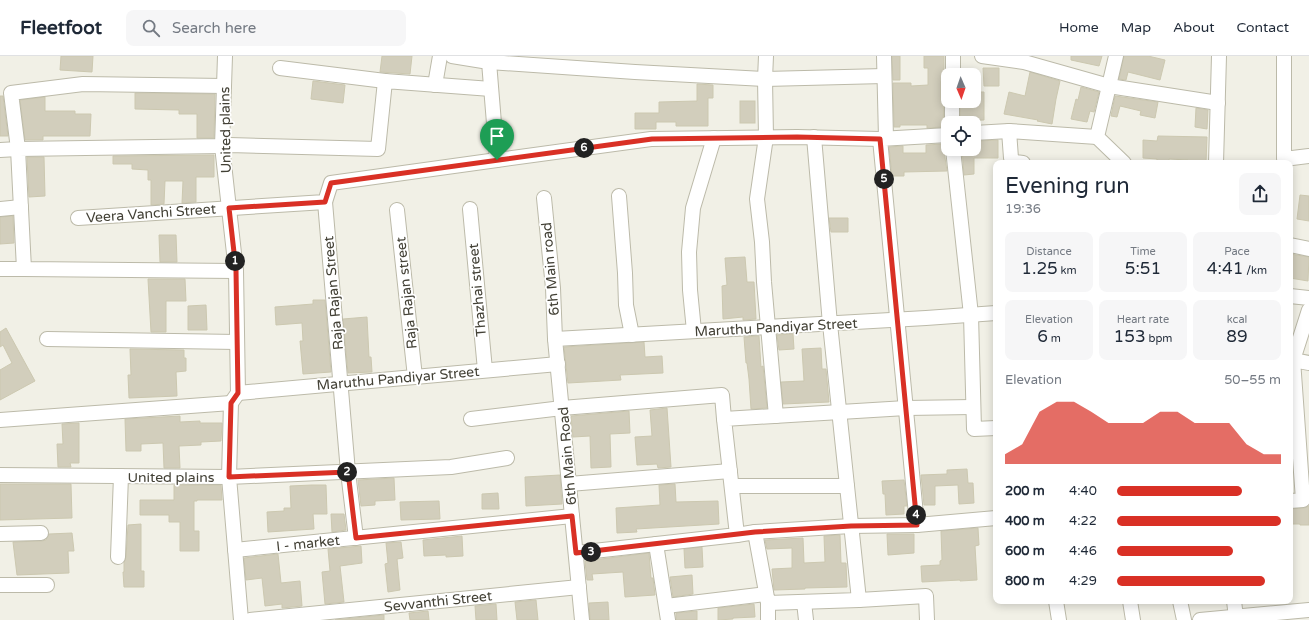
<!DOCTYPE html>
<html lang="en">
<head>
<meta charset="utf-8">
<style>
  :root { --surface:#fff; --page:#f6f6f7; --text:#1f2937; --muted:#747a83; --line:#e0e1e3; --accent:#d93025 }
  body { margin:0; font-family:"Varela Round",sans-serif; background:var(--page); color:var(--text); height:100vh; display:flex; flex-direction:column; font-size:15px; white-space:nowrap }
  * { box-sizing:border-box; margin:0 }
  p { font-size:13px; color:var(--muted) }
  .icon { flex:none; width:22px; height:22px; fill:none; stroke:currentColor; stroke-width:2; stroke-linecap:round; stroke-linejoin:round }
  .map { position:relative; flex:1; overflow:hidden }
  .drawer { position:absolute; left:993px; top:104px; width:300px; height:444px; display:flex; flex-direction:column; background:var(--surface); border-radius:8px; box-shadow:0 2px 10px #0003 }
  .drawer>* { flex:none }
  .needle { width:26px; rotate:178deg }
  .tools { position:absolute; left:941px; top:12px; display:grid; gap:8px }
  .tools a { display:grid; place-items:center; width:40px; height:40px; border-radius:8px; background:var(--surface); box-shadow:0 2px 10px #0003; font-size:20px }
  .pin { position:absolute; display:grid; place-items:center; width:34px; height:34px; color:#fff; margin:-41px -17px; border-radius:50% 50% 50% 0; rotate:-45deg; box-shadow:0 0 4px #0007 }
  .pin .icon { rotate:45deg }
  .km { position:absolute; width:20px; height:20px; margin:-10px; border-radius:50%; background:#222; color:#fff; font-size:11px; line-height:20px; text-align:center }
  .round { display:grid; place-items:center; flex:none; width:42px; height:42px; border-radius:8px; background:var(--page) }
  .headline { display:flex; align-items:center; justify-content:space-between; height:68px; padding:0 12px }
  h1 { font-size:22px; font-weight:600; line-height:30px }
  .metrics { display:grid; grid-template-columns:repeat(3,1fr); gap:6px; height:68px; padding:4px 12px }
  .metrics div { display:grid; align-content:center; border-radius:8px; background:var(--page); text-align:center }
  .metrics b { font-size:17px; font-weight:600 }
  .metrics small { font-size:11px; font-weight:400 }
  .metrics p { font-size:11px }
  .chart { height:112px; padding:8px 12px }
  .chart p { display:flex; justify-content:space-between }
  .chart svg { width:100%; height:72px; margin-top:4px; fill:var(--accent); opacity:.7 }
  ul { padding:0 12px; list-style:none; font-size:13px }
  li { display:grid; grid-template-columns:64px 48px 1fr; align-items:center; height:30px }
  li i { height:10px; border-radius:5px; background:var(--accent) }
  header { display:flex; align-items:center; gap:24px; box-sizing:border-box; height:56px; padding:0 20px; background:var(--surface); border-bottom:1px solid var(--line) }
  header strong { font-size:19px }
  nav { display:flex; gap:22px; margin-inline-start:auto; font-size:14px }
  .search { width:280px; height:36px; background:var(--page); display:flex; align-items:center; gap:10px; box-sizing:border-box; padding:0 14px; border-radius:8px; color:var(--muted); font-size:15px }
  .map>svg:first-child { display:block }
  .building { fill:#d2cebc; stroke:#ccc8b0 }
  .lines { fill:none; stroke-linecap:round; stroke-linejoin:round }
  .street-casing { stroke:#bcbaa9; stroke-width:16 }
  .street { stroke:#fff; stroke-width:14 }
  .route-casing { stroke:#fff; stroke-width:8 }
  .route { stroke:#d93025; stroke-width:5 }
  .labels { text-anchor:middle; stroke-width:3.5; stroke-linejoin:round; paint-order:stroke }
  .street-label { font-size:14px; fill:#434136; stroke:#fff }
</style>
</head>
<body>
<header>
<strong>Fleetfoot</strong>
<div class="search"><svg class="icon" aria-label="search" viewBox="0 0 24 24"><circle cx="10" cy="10" r="6"/><path d="M15 15l6 6"/></svg>Search here</div>
<nav><a>Home</a><a>Map</a><a>About</a><a>Contact</a></nav>
</header>
<div class="map">
<svg width="1309" height="564" viewBox="0 0 1309 564">
  <rect width="100%" height="100%" fill="#f1f0e6"/>
  <g class="building">
    <polygon points="61,0 93,0 92,16 60,14"/>
    <polygon points="382,0 412,0 410,18 380,16"/>
    <polygon points="892,0 900,0 900,24 893,24"/>
    <polygon points="924,0 944,0 944,19 947,25 941,25 941,44 944,45 943,71 927,72 927,69 900,69 900,71 894,71 893,27 911,27 911,30 928,29 928,12 924,12"/>
    <polygon points="1071,0 1102,0 1099,10 1071,4"/>
    <polygon points="1124,0 1148,0 1165,4 1160,24 1128,16 1126,24 1119,23"/>
    <polygon points="983,12 999,12 999,30 984,30"/>
    <polygon points="1030,16 1060,25 1056,43 1052,68 1037,65 1038,64 1004,58 1009,36 1025,40"/>
    <polygon points="313,25 345,29 343,47 311,43"/>
    <polygon points="697,28 713,29 713,42 708,42 708,70 676,70 676,66 656,66 656,73 635,73 635,57 659,57 659,46 697,45"/>
    <polygon points="1081,31 1099,36 1094,56 1090,55 1087,66 1071,63 1076,43 1078,44"/>
    <polygon points="974,36 984,36 984,64 960,65 960,45 974,45"/>
    <polygon points="135,37 215,38 214,82 197,82 197,58 179,58 179,54 135,53"/>
    <polygon points="0,40 3,40 8,80 0,80"/>
    <polygon points="1115,40 1158,46 1155,62 1140,59 1141,55 1120,50 1117,61 1111,60"/>
    <polygon points="45,41 45,55 75,55 75,58 91,58 90,80 43,80 43,84 25,84 20,44"/>
    <rect x="740" y="45" width="15" height="22"/>
    <polygon points="1196,52 1208,54 1207,73 1195,71"/>
    <polygon points="1158,80 1207,81 1206,107 1188,107 1188,104 1169,103 1169,105 1157,105 1157,103 1143,102 1143,84 1157,85"/>
    <polygon points="998,84 998,102 974,102 974,118 964,119 962,93 979,93 979,85"/>
    <polygon points="943,88 947,115 904,116 904,120 892,120 889,91 903,90 903,97 926,97 926,89"/>
    <polygon points="214,99 214,121 196,121 196,146 182,147 183,125 165,125 164,148 151,149 151,124 148,124 148,114 132,113 132,108 113,108 113,100"/>
    <polygon points="27,101 44,101 45,140 29,141"/>
    <polygon points="1300,139 1309,140 1309,165 1297,163"/>
    <polygon points="13,160 14,187 0,188 0,161"/>
    <polygon points="829,162 848,162 848,176 831,176"/>
    <polygon points="159,179 176,179 177,206 160,206"/>
    <polygon points="1290,198 1309,201 1308,225 1290,222"/>
    <polygon points="745,201 747,226 754,226 756,263 743,264 743,261 723,263 722,230 727,229 725,202"/>
    <polygon points="148,223 185,223 186,245 166,245 166,276 151,276"/>
    <polygon points="313,244 325,244 331,316 303,318 300,285 303,285 302,267 276,269 275,251 313,248"/>
    <polygon points="206,249 207,274 188,274 188,250"/>
    <polygon points="367,261 369,301 371,301 372,316 348,317 343,263"/>
    <polygon points="6,272 35,325 0,344 0,314 12,307 3,289 0,291 0,276"/>
    <polygon points="793,278 794,293 779,294 777,279"/>
    <polygon points="759,280 761,311 763,310 767,352 751,353 749,323 747,307 746,307 744,281"/>
    <polygon points="644,286 645,301 662,300 663,317 620,319 621,324 568,327 564,291"/>
    <polygon points="821,292 822,313 826,313 829,346 783,348 781,326 804,325 802,293"/>
    <polygon points="130,293 184,294 184,302 186,302 186,315 176,316 177,340 129,342 128,319 131,319"/>
    <polygon points="667,352 671,411 658,412 657,408 637,409 635,381 652,380 650,354"/>
    <polygon points="629,355 630,377 610,378 611,411 591,412 590,380 573,381 571,360"/>
    <polygon points="180,360 180,366 200,365 200,367 222,367 221,385 201,386 201,389 179,390 180,412 164,412 163,387 141,388 141,395 126,395 125,363"/>
    <polygon points="79,367 79,407 70,407 71,411 58,411 57,388 63,388 62,368"/>
    <polygon points="967,413 968,427 973,427 974,447 959,448 958,429 935,430 935,449 924,449 921,419 947,418 947,414"/>
    <polygon points="560,419 562,448 526,450 525,421"/>
    <polygon points="394,422 395,444 375,445 375,449 361,450 358,424"/>
    <polygon points="904,424 907,450 904,450 904,458 886,459 885,438 883,438 882,425"/>
    <polygon points="0,428 71,428 72,462 0,464"/>
    <polygon points="675,428 676,446 718,445 719,468 636,473 637,476 617,477 616,452 660,449 659,429"/>
    <polygon points="174,429 221,429 222,444 197,444 197,445 194,445 194,475 199,475 199,495 180,495 180,466 169,466 169,459 140,459 140,444 174,444"/>
    <polygon points="312,429 326,429 327,458 313,458 314,473 268,476 267,456 284,455 284,452 291,452 290,430"/>
    <polygon points="498,437 499,453 482,453 482,438"/>
    <polygon points="439,445 440,463 401,464 400,446"/>
    <polygon points="1309,450 1309,469 1300,469 1300,468 1290,468 1290,453 1304,452"/>
    <polygon points="331,458 344,458 346,474 332,476"/>
    <polygon points="141,468 141,515 144,515 144,531 124,531 123,516 124,516 124,507 126,501 128,469"/>
    <polygon points="978,472 979,489 975,490 977,524 960,525 960,524 922,526 921,510 940,509 940,505 942,504 941,475"/>
    <polygon points="72,477 74,495 68,495 69,517 17,519 13,486 42,485 46,484 49,478"/>
    <polygon points="887,478 914,478 914,497 888,499"/>
    <polygon points="840,479 841,507 846,507 847,531 805,532 805,533 774,534 772,513 792,512 792,492 767,493 765,484 803,482 804,507 825,506 824,480"/>
    <polygon points="462,480 463,500 446,501 446,499 424,500 423,484"/>
    <polygon points="401,486 403,502 397,503 400,534 388,536 385,508 388,507 386,487"/>
    <polygon points="361,490 362,507 340,510 344,546 325,548 322,516 330,515 328,493"/>
    <polygon points="702,491 703,511 685,512 684,493"/>
    <polygon points="649,497 651,522 653,522 655,539 625,541 623,516 592,518 593,524 587,524 585,505"/>
    <polygon points="278,498 281,527 300,525 302,550 282,552 282,548 265,550 262,522 246,524 244,502"/>
    <polygon points="692,519 693,538 673,541 670,521"/>
    <polygon points="536,544 538,564 517,564 515,546"/>
    <polygon points="608,546 609,564 590,564 589,547"/>
    <polygon points="496,548 497,564 476,564 475,550"/>
    <polygon points="754,548 755,561 733,562 733,563 718,564 718,552"/>
    <polygon points="428,555 429,564 410,564 409,557"/>
    <polygon points="697,555 697,564 676,564 676,557"/>
    <polygon points="384,559 384,564 335,564"/>
  </g>
  <g class="lines">
    <defs>
      <g id="street">
        <polyline points="452,0 489,6 497,104 651,83 797,81 880,83"/>
        <polyline points="766,0 765,23 766,81 757,143 762,186 764,226 776,360"/>
        <polyline points="884,0 886,82"/>
        <polyline points="982,0 1024,6 1109,30 1218,47"/>
        <polyline points="1116,0 1097,81 1124,107"/>
        <polyline points="1284,0 1284,103 1309,100"/>
        <polyline points="489,6 635,16 765,23 884,20"/>
        <polyline points="280,12 385,25"/>
        <polyline points="953,19 953,0"/>
        <polyline points="435,29 440,0"/>
        <polyline points="952,67 952,45"/>
        <polyline points="1009,75 1011,102 1015,106 1023,107"/>
        <polyline points="974,77 1009,75 1097,81"/>
        <polyline points="948,79 880,83 917,469 996,462"/>
        <polyline points="953,93 971,259 974,373 996,372"/>
        <polyline points="0,94 18,93 11,37 83,28 224,30"/>
        <polyline points="1216,107 1219,0"/>
        <polyline points="619,140 625,217 626,249 632,279"/>
        <polyline points="544,142 553,232 555,283 582,564"/>
        <polyline points="325,146 348,416 356,482"/>
        <polyline points="0,153 21,151"/>
        <polyline points="470,153 485,314"/>
        <polyline points="397,154 415,321"/>
        <polyline points="78,162 325,146 331,127 497,104"/>
        <polyline points="1290,189 1309,193"/>
        <polyline points="0,213 24,213"/>
        <polyline points="236,215 24,213 18,93 222,90 229,89 378,93 385,25 491,33"/>
        <polyline points="1290,240 1309,242"/>
        <polyline points="694,275 690,234 689,196 693,152 714,82"/>
        <polyline points="47,283 237,286"/>
        <polyline points="555,283 926,262 996,257"/>
        <polyline points="1293,304 1309,254"/>
        <polyline points="238,337 558,308"/>
        <polyline points="471,363 562,352 722,339 724,363"/>
        <polyline points="0,364 231,347"/>
        <polyline points="0,419 229,421 231,347 238,337 236,215 222,90 225,0"/>
        <polyline points="569,428 730,415"/>
        <polyline points="732,430 847,430"/>
        <polyline points="1290,445 1303,444 1293,304 1309,307"/>
        <polyline points="755,476 851,470 917,469"/>
        <polyline points="0,478 41,477"/>
        <polyline points="737,479 755,476 768,547 859,544 830,268 814,81"/>
        <polyline points="656,488 668,564"/>
        <polyline points="235,494 572,460"/>
        <polyline points="576,497 737,479 724,363 906,352 973,351"/>
        <polyline points="118,501 121,420"/>
        <polyline points="0,529 47,529"/>
        <polyline points="859,544 926,540 927,564"/>
        <polyline points="1056,545 1059,564"/>
        <polyline points="1130,545 1133,564"/>
        <polyline points="1180,545 1184,564"/>
        <polyline points="1234,545 1236,561"/>
        <polyline points="804,546 806,564"/>
        <polyline points="768,547 768,564"/>
        <polyline points="666,550 766,538"/>
        <polyline points="241,564 229,421 451,411 507,402"/>
        <polyline points="250,564 579,531"/>
        <polyline points="1200,564 1309,554"/>
      </g>
    </defs>
    <use href="#street" class="street-casing"/>
    <use href="#street" class="street"/>
  </g>
  <g class="lines">
    <defs>
      <polygon id="route" points="797,81 880,83 917,469 851,470 755,476 576,497 572,460 356,482 348,416 229,421 231,347 238,337 236,214 229,152 325,146 331,127 652,83"/>
    </defs>
    <use href="#route" class="route-casing"/>
    <use href="#route" class="route"/>
  </g>
  <g class="labels">
    <g class="street-label">
      <text transform="translate(225 74) rotate(-91)" y="5">United plains</text>
      <text transform="translate(151 157) rotate(-4)" y="5">Veera Vanchi Street</text>
      <text transform="translate(550 213) rotate(-95)" y="5">6th Main road</text>
      <text transform="translate(477 234) rotate(-95)" y="5">Thazhai street</text>
      <text transform="translate(333 237) rotate(-95)" y="5">Raja Rajan Street</text>
      <text transform="translate(406 237) rotate(-96)" y="5">Raja Rajan street</text>
      <text transform="translate(776 271) rotate(-3)" y="5">Maruthu Pandiyar Street</text>
      <text transform="translate(398 322) rotate(-5)" y="5">Maruthu Pandiyar Street</text>
      <text transform="translate(567 400) rotate(-95)" y="5">6th Main Road</text>
      <text x="171" y="426">United plains</text>
      <text transform="translate(308 487) rotate(-6)" y="5">I - market</text>
      <text transform="translate(438 545) rotate(-6)" y="5">Sevvanthi Street</text>
    </g>
  </g>
</svg>
<div class="tools">
<a><svg class="needle" viewBox="-14 -14 28 28"><path d="M0-13l5 13h-10z" fill="#e53935"/><path d="M0 13l5-13h-10z" fill="#747a83"/></svg></a>
<a><svg class="icon" aria-label="locate" viewBox="0 0 24 24"><circle cx="12" cy="12" r="6"/><path d="M12 2v4M12 18v4M2 12h4M18 12h4"/></svg></a>
</div>
<div class="pin" style="left:497px;top:104px;background:#1e9e55"><svg class="icon" aria-label="arrive" viewBox="0 0 24 24"><path d="M6 21V4h12l-3 4 3 4H6"/></svg></div>
<b class="km" style="left:235px;top:205px">1</b>
<b class="km" style="left:347px;top:416px">2</b>
<b class="km" style="left:591px;top:496px">3</b>
<b class="km" style="left:916px;top:459px">4</b>
<b class="km" style="left:884px;top:123px">5</b>
<b class="km" style="left:584px;top:92px">6</b>
<section class="drawer">
<div class="headline"><div><h1>Evening run</h1><p>19:36</p></div><a class="round"><svg class="icon" aria-label="share" viewBox="0 0 24 24"><path d="M12 15V3M7 8l5-5 5 5M5 13v7h14v-7"/></svg></a></div>
<div class="metrics">
<div><p>Distance</p><b>1.25<small> km</small></b></div>
<div><p>Time</p><b>5:51</b></div>
<div><p>Pace</p><b>4:41<small> /km</small></b></div>
</div>
<div class="metrics">
<div><p>Elevation</p><b>6<small> m</small></b></div>
<div><p>Heart rate</p><b>153<small> bpm</small></b></div>
<div><p>kcal</p><b>89</b></div>
</div>
<div class="chart"><p><span>Elevation</span>50–55 m</p>
<svg viewBox="0 0 160 44" preserveAspectRatio="none"><path d="M0 44V38L10 32L20 12L30 6L40 6L50 12L60 19L70 19L80 19L90 12L100 12L110 19L120 19L130 19L140 32L150 38L160 38V44z"/></svg>
</div>
<ul>
<li><b>200 m</b>4:40<i style="width:76%"></i></li>
<li><b>400 m</b>4:22<i style="width:100%"></i></li>
<li><b>600 m</b>4:46<i style="width:71%"></i></li>
<li><b>800 m</b>4:29<i style="width:90%"></i></li>
</ul>
</section>
</div>
</body>
</html>
